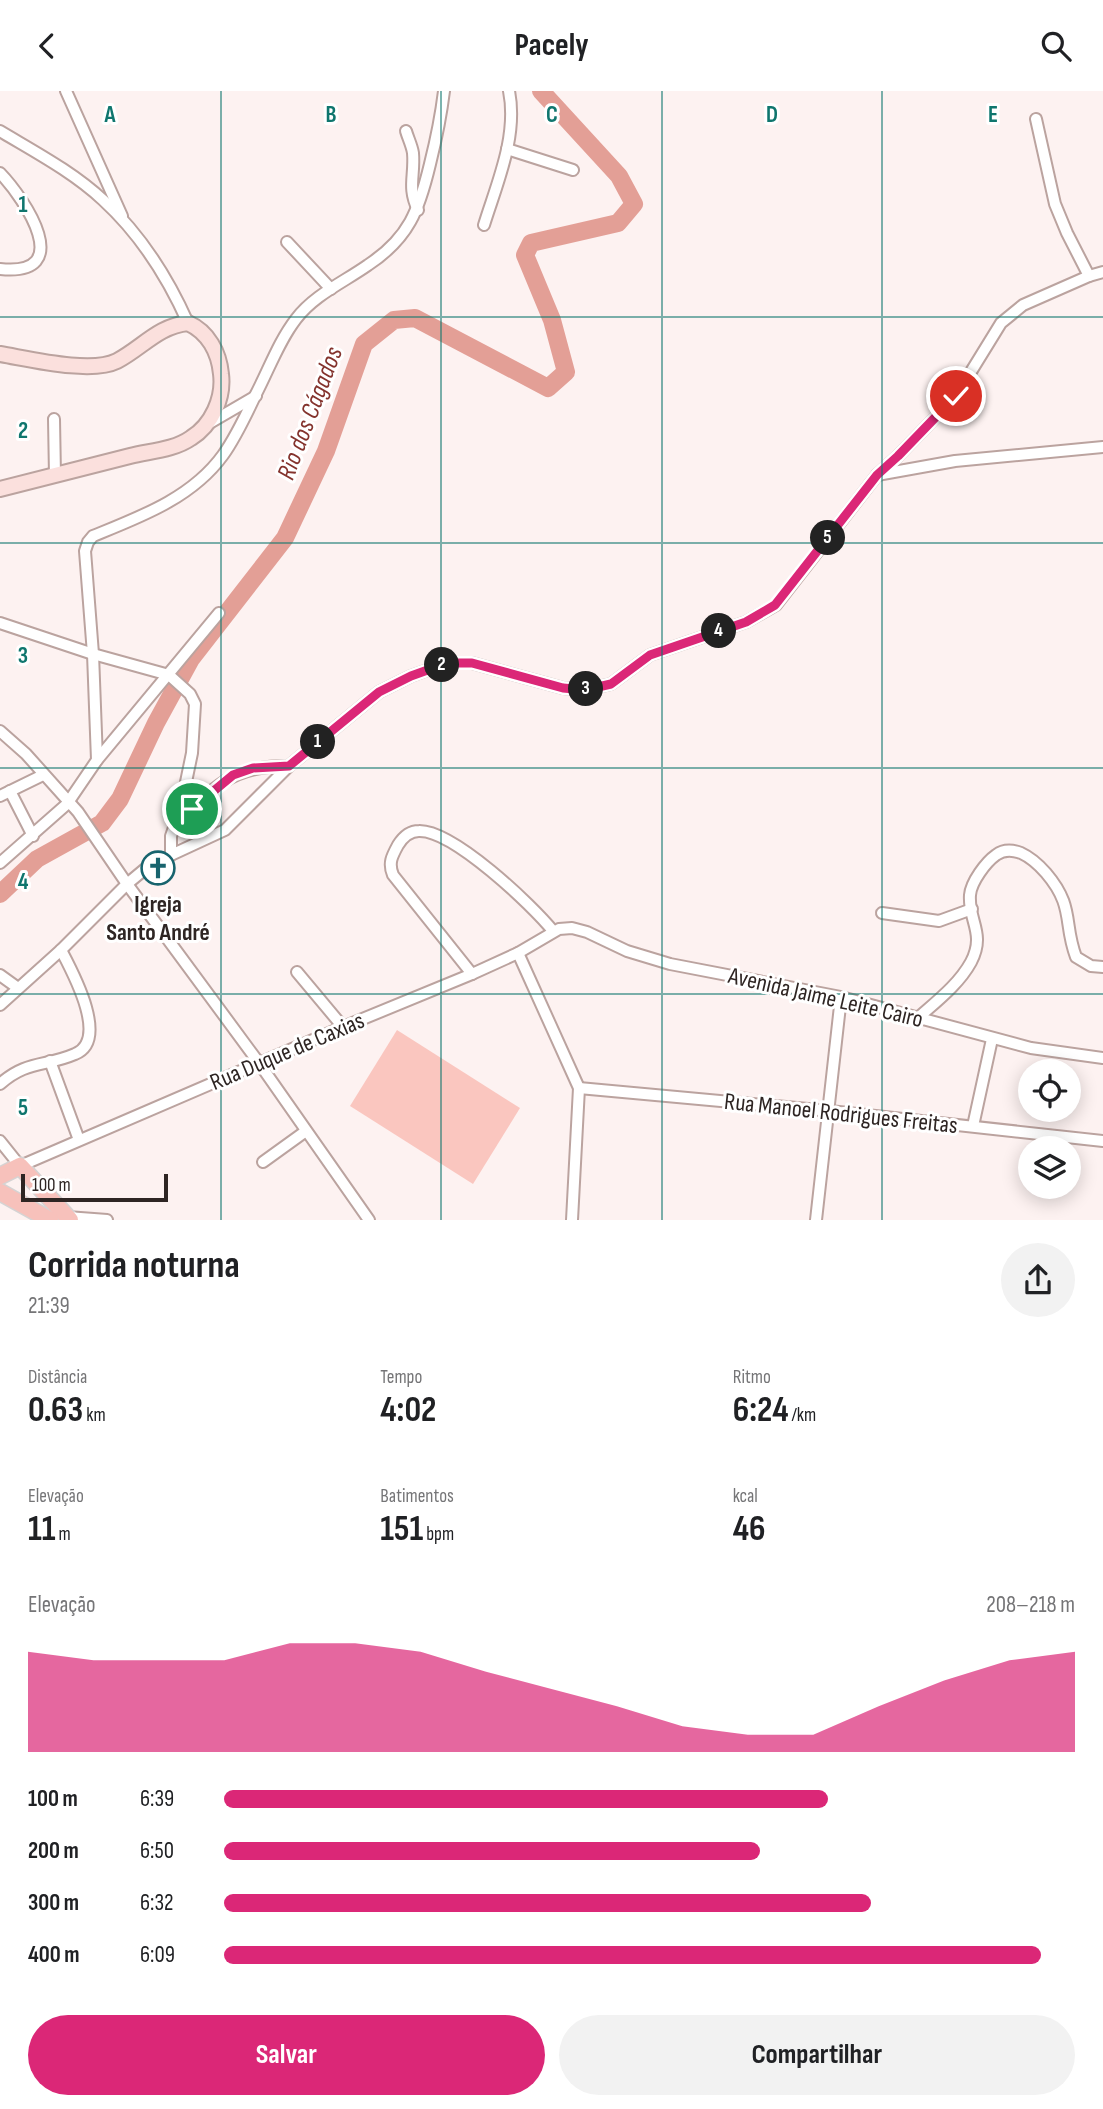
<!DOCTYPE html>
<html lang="pt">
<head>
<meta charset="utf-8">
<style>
  :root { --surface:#fff; --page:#f2f2f2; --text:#202124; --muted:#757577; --accent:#db2777 }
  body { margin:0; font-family:"Sofia Sans Condensed",sans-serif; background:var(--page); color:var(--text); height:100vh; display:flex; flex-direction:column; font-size:26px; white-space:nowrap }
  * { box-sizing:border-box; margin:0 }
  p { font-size:23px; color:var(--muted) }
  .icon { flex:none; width:38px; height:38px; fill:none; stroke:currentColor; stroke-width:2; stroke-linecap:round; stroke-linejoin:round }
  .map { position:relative; height:1129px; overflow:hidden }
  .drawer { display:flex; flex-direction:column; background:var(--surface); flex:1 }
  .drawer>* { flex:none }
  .buttons { position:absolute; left:1018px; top:968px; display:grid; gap:14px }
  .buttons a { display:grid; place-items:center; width:63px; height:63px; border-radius:50%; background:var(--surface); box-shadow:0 4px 18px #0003; font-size:35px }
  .scale { position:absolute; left:21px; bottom:18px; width:147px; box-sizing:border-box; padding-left:7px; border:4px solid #2e2523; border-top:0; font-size:19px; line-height:24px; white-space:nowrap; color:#2e2523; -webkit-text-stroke:5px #fff; paint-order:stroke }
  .pin { position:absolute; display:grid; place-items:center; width:60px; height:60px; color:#fff; margin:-30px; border:4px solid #fff; border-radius:50%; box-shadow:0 2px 7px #0007 }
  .km { position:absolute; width:35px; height:35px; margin:-18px; border-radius:50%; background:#222; color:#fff; font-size:19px; line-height:35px; text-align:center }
  .round { display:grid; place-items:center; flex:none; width:74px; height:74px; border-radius:37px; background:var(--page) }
  .summary { display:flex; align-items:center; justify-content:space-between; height:119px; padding:0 28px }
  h1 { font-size:38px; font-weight:700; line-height:52px }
  .metrics { display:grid; grid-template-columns:repeat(3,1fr); gap:10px; height:119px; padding:7px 28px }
  .metrics div { display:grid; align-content:center }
  .metrics b { font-size:35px; font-weight:700 }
  .metrics small { font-size:19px; font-weight:400 }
  .metrics p { font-size:19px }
  .chart { height:196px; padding:14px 28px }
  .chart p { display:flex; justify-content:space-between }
  .chart svg { width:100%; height:126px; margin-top:7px; fill:var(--accent); opacity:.7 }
  .primary-button { display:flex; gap:14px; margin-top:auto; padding:14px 28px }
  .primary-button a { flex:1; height:80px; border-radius:42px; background:var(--accent); color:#fff; font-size:28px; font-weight:700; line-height:80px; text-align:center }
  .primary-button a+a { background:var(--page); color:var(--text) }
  ul { padding:0 28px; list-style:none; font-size:23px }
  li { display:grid; grid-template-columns:112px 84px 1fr; align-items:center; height:52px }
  li i { height:18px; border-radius:9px; background:var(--accent) }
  header { display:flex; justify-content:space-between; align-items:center; height:91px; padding:0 28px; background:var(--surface); font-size:32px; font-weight:700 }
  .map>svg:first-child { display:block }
  .green { fill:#fac6bf }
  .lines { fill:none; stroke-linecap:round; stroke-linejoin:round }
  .river { stroke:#e39f96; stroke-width:18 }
  .street-casing { stroke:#bba39f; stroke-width:14 }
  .secondary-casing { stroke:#bba39f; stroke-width:18 }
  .primary-casing { stroke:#d5d3d3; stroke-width:19 }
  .street { stroke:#fff; stroke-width:10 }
  .secondary { stroke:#fbe0dd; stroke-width:14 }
  .primary { stroke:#f7c1bb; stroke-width:16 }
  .route-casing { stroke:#fff; stroke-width:14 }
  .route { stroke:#db2777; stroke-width:9 }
  .grid { fill:none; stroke:#0f766e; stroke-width:2; stroke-opacity:0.55 }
  .labels { text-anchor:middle; stroke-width:6; stroke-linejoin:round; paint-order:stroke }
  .poi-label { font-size:24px; font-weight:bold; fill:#2e2523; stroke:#fff }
  .street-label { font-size:24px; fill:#2e2523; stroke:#fff }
  .water-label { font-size:26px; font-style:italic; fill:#84332d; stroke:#fff }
  .grid-label { font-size:23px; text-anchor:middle; font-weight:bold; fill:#0f766e; stroke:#fff; stroke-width:6; stroke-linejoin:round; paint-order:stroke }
</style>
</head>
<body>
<header><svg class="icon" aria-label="back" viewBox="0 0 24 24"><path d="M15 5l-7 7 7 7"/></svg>Pacely<svg class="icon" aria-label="search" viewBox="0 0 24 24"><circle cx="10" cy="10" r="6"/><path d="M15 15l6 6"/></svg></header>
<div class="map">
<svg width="1103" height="1129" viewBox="0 0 1103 1129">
  <rect width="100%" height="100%" fill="#fdf2f1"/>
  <polygon class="green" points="397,939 520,1017 473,1093 350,1015"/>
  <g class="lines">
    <polyline class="river" points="0,803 37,768 102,732 120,708 156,632 191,568 285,447 326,360 364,253 394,229 415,227 548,297 566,281 552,229 525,164 531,152 618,132 634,113 619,85 541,0"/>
    <defs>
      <g id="street">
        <polyline points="66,0 122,125"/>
        <polyline points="1036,28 1055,113 1067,142 1089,185"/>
        <path d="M0,40C35,61 73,81 103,109C139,142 168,187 188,232"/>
        <path d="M406,40C408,47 412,55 413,62C415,85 407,96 418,119"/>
        <polyline points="507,58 573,79"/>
        <path d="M0,82C25,108 77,186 0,178"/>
        <path d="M484,134C497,92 518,45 509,0"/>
        <polyline points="287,151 331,198"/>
        <polyline points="54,328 55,385"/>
        <polyline points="208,333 256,305"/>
        <polyline points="877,384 955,370 1103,356"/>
        <polyline points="0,532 93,563 169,584 190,603 195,613 192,662 180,720 171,745 171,764"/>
        <polyline points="0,640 26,663 78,721 127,793 259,972 369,1129"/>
        <path d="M97,669L93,563L85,460L88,451L93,445C140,426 192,407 223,364C236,346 246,324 256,303C269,278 279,250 296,228C314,204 344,191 368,174C409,147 419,119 430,73C436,49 441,25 444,0"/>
        <polyline points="10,700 33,745"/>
        <polyline points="0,705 43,684"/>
        <path d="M178,737C210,696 234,674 289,675"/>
        <polyline points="0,772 67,713 97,669 219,522"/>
        <polyline points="882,822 939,830 972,818"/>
        <polyline points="518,862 579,997 572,1129"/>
        <polyline points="297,881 343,936"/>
        <path d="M472,883L393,784C388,772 392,765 398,754C403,746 409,740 419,740C453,739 532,814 553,840"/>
        <polyline points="0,884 18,897"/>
        <polyline points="0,914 61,859 127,793 145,778 171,764 225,739 289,675 379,601 411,585 447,572 472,572 563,597 585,599 611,593 650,564 746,531 776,514 877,384 898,365 956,305 1001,232 1023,214 1089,185 1103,181"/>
        <path d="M919,926C937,910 959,893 971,871C986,842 968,830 970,804C971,791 986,771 996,764C1004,758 1013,759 1021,762C1032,767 1039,774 1046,782C1075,816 1063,832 1076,866L1091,875L1103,876"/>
        <polyline points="50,970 79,1049"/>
        <path d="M0,993C27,969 45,976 75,963C110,949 72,880 61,859"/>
        <polyline points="579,997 830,1020 1103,1050"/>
        <polyline points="973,1035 992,948"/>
        <polyline points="0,1050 20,1075 343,936 472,883 518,862 559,838 572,837 587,841 627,860 670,873 841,906 1031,957 1103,967"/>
        <polyline points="263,1071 306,1040"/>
        <polyline points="67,1126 107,1129"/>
        <polyline points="816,1129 841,906"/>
      </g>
      <path id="secondary" d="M0,263C30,268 91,283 117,270C142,257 158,235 188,232C208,241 219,261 221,283C224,307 212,334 191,347C174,359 150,360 130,365C87,376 43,387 0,398"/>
      <g id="primary">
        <polyline points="0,1085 20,1075 70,1129"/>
        <polyline points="0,1101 50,1129"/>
      </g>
    </defs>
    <use href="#street" class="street-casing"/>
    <use href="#secondary" class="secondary-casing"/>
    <use href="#primary" class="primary-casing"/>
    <use href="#street" class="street"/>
    <use href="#secondary" class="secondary"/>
    <use href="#primary" class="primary"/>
  </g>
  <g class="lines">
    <defs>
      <polyline id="route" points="192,718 233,684 253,677 289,675 379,601 411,585 447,572 472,572 563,597 585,599 611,593 650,564 746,531 775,514 877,384 898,365 956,305"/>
    </defs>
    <use href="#route" class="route-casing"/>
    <use href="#route" class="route"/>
  </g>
  <path class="grid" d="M221,0V1129M441,0V1129M662,0V1129M882,0V1129M0,226H1103M0,452H1103M0,677H1103M0,903H1103"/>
  <defs>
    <symbol id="church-ring" viewBox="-11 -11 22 22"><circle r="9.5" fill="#fff" stroke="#18646e" stroke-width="1.5"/><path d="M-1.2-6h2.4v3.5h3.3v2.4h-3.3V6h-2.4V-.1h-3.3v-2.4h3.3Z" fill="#18646e"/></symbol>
  </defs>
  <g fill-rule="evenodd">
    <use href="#church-ring" x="139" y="758" width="38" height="38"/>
  </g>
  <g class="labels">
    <g class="poi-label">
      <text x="158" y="821">Igreja<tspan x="158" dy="28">Santo André</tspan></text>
    </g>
    <g class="street-label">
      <text transform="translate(826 906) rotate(13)" y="8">Avenida Jaime Leite Cairo</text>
      <text transform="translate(287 960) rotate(-23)" y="8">Rua Duque de Caxias</text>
      <text transform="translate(841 1022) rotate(6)" y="8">Rua Manoel Rodrigues Freitas</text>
    </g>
    <g class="water-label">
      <text transform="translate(309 322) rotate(-69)" y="9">Rio dos Cágados</text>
    </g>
  </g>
  <g class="grid-label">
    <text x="110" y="31">A</text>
    <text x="331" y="31">B</text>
    <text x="552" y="31">C</text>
    <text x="772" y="31">D</text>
    <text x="993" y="31">E</text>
    <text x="23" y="121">1</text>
    <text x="23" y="347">2</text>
    <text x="23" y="572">3</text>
    <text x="23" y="798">4</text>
    <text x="23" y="1024">5</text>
  </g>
</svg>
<div class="buttons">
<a><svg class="icon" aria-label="locate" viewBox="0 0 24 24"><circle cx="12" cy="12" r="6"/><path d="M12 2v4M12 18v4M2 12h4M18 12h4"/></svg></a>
<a><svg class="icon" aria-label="layers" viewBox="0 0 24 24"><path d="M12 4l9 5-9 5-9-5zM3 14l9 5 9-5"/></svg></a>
</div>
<div class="scale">100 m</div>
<div class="pin" style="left:192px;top:718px;background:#1e9e55"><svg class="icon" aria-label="arrive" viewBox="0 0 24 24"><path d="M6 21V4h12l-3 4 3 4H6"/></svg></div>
<div class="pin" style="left:956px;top:305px;background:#d93025"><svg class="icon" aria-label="check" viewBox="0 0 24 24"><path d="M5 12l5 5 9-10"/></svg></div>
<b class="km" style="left:318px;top:651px">1</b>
<b class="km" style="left:442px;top:574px">2</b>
<b class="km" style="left:586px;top:598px">3</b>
<b class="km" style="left:719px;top:540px">4</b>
<b class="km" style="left:828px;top:447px">5</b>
</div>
<section class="drawer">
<div class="summary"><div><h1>Corrida noturna</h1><p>21:39</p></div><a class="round"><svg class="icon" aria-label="share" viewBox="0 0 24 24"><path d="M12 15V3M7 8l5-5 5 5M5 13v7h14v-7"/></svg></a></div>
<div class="metrics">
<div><p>Distância</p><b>0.63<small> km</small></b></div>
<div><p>Tempo</p><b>4:02</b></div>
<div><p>Ritmo</p><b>6:24<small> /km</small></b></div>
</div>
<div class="metrics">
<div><p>Elevação</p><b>11<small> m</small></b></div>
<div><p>Batimentos</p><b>151<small> bpm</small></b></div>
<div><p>kcal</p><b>46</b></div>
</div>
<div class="chart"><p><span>Elevação</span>208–218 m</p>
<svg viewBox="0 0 160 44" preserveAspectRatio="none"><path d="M0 44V9L10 12L20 12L30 12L40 6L50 6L60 9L70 16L80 22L90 28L100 35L110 38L120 38L130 28L140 19L150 12L160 9V44z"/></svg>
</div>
<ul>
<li><b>100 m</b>6:39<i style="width:71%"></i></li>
<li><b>200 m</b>6:50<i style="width:63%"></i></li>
<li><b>300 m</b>6:32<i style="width:76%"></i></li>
<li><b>400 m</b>6:09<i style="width:96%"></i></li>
</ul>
<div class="primary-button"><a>Salvar</a><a>Compartilhar</a></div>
</section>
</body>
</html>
